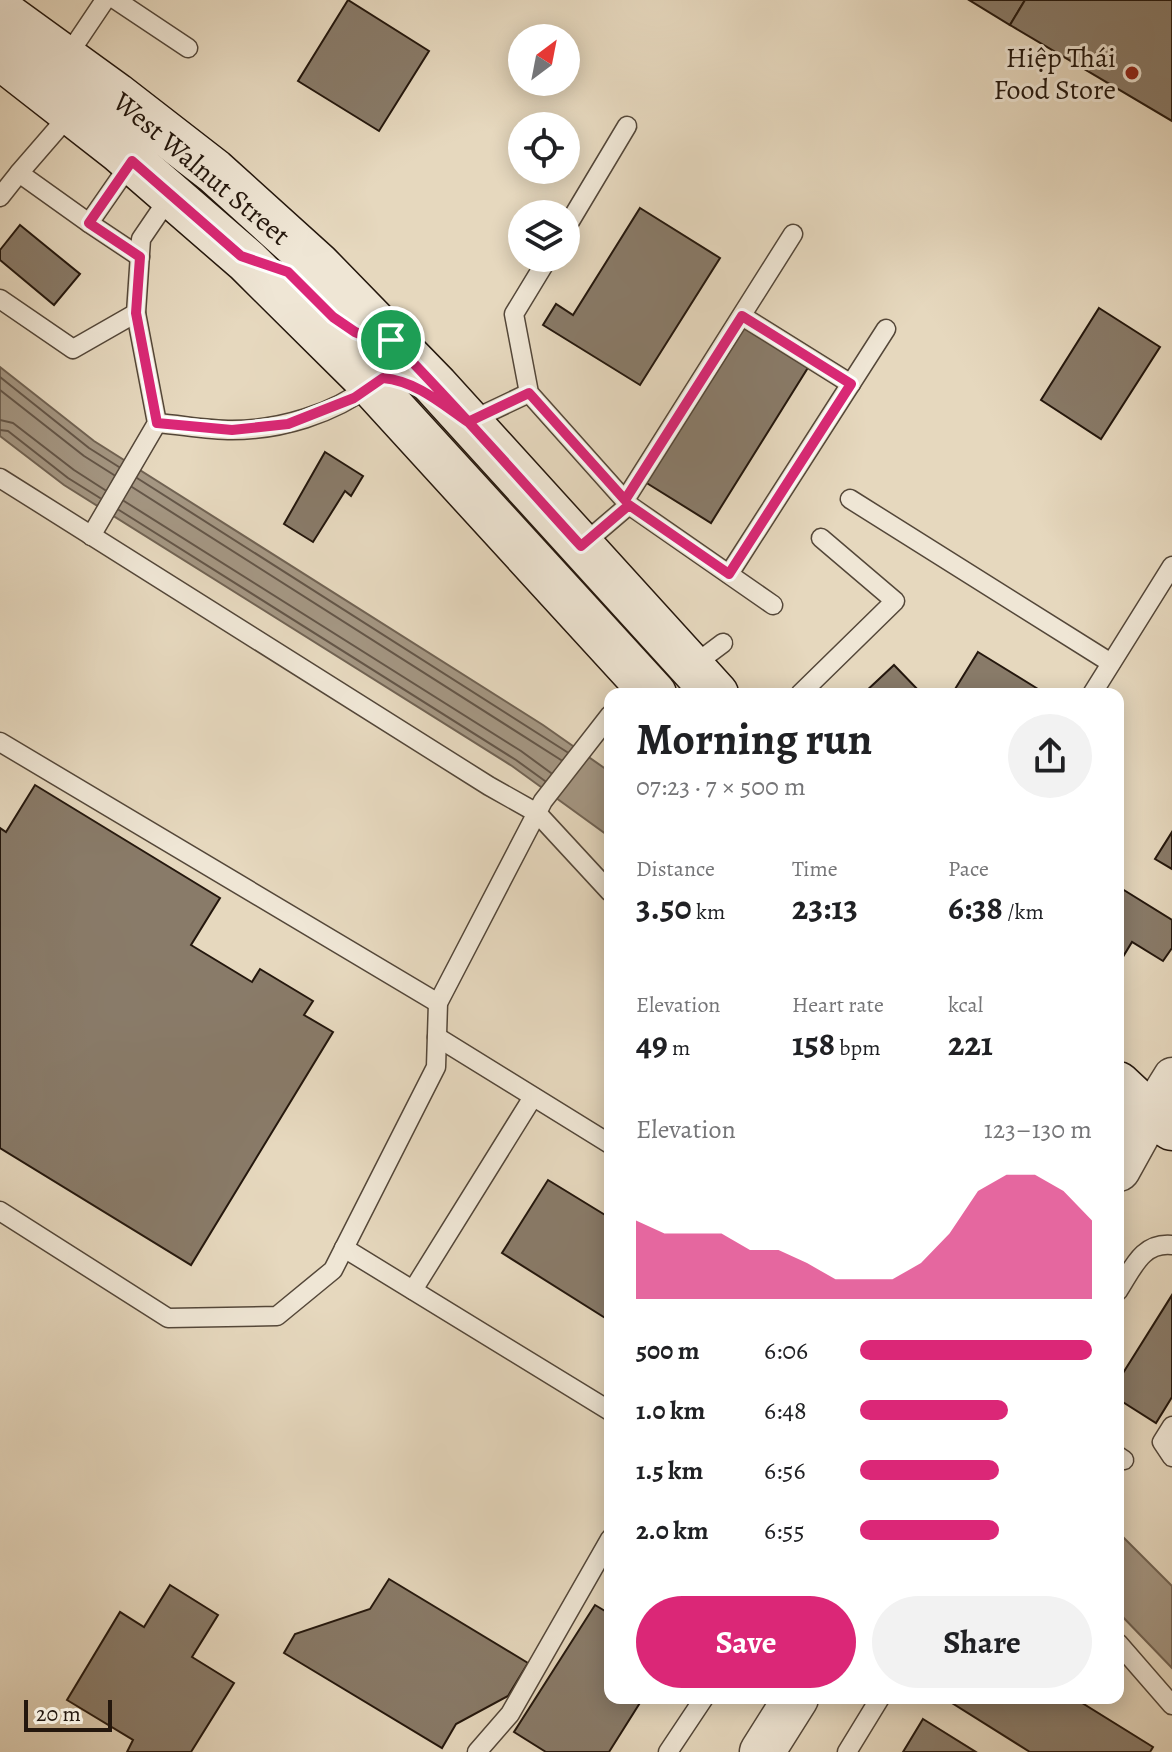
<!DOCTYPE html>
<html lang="en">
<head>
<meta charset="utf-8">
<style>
  :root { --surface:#fff; --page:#f2f2f2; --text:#202124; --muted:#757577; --accent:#db2777 }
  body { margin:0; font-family:Alegreya,serif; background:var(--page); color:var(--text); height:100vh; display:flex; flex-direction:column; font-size:30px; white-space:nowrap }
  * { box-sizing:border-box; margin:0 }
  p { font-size:26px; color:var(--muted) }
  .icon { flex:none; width:44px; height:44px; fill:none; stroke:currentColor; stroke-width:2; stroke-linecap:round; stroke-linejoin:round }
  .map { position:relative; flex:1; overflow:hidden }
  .drawer { position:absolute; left:604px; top:688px; width:520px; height:1016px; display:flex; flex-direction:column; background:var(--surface); border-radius:16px; box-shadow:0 4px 20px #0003 }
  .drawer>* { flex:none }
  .needle { width:52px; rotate:32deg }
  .tools { position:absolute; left:508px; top:24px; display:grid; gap:16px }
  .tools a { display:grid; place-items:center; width:72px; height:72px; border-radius:50%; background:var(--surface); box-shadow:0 4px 20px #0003; font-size:40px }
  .scale { position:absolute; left:24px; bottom:20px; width:88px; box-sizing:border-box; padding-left:8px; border:4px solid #24170d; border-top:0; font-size:22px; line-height:28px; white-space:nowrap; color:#24170d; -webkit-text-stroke:6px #efe6d5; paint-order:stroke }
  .pin { position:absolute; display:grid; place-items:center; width:68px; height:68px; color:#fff; margin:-34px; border:4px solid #fff; border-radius:50%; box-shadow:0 2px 8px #0007 }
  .round { display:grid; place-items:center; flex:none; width:84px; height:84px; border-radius:42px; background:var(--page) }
  .head { display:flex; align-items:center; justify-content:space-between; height:136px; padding:0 32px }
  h1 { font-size:44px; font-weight:600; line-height:60px }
  .figures { display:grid; grid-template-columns:repeat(3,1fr); gap:12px; height:136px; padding:8px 32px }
  .figures div { display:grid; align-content:center }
  .figures b { font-size:34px; font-weight:600 }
  .figures small { font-size:22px; font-weight:400 }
  .figures p { font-size:22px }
  .chart { height:224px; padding:16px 32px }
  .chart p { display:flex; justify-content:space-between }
  .chart svg { width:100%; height:144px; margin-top:8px; fill:var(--accent); opacity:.7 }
  .primary-button { display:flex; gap:16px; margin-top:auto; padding:16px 32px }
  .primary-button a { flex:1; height:92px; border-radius:48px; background:var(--accent); color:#fff; font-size:32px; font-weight:600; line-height:92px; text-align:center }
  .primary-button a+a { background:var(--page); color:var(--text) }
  ul { padding:0 32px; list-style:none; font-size:26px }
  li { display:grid; grid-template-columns:128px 96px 1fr; align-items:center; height:60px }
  li i { height:20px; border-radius:10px; background:var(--accent) }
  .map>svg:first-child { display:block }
  .water { fill:#a49682; stroke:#716353; stroke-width:2 }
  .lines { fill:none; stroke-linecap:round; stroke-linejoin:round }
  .shore { stroke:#645648; stroke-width:2 }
  .building { fill:#897b69; stroke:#24170d; stroke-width:2 }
  .service-casing { stroke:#544739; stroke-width:21 }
  .minor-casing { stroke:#544739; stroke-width:39 }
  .tertiary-casing { stroke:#544739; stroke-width:47 }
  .secondary-casing { stroke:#24170d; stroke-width:47 }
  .service { stroke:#efe6d5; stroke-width:18 }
  .minor { stroke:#efe6d5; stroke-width:36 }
  .tertiary { stroke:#efe6d5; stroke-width:44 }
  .secondary { stroke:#efe6d5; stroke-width:44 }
  .route-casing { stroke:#fff; stroke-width:16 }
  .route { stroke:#db2777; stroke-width:10 }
  .poi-dot { fill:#8f2418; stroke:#efe6d5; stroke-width:3 }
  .labels { text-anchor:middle; stroke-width:6; stroke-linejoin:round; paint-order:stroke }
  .poi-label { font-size:28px; fill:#24170d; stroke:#efe6d5; text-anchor:end }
  .street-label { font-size:28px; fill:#24170d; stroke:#efe6d5 }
</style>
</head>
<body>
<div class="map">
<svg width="1172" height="1752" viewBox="0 0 1172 1752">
  <rect width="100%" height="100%" fill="#e6d8be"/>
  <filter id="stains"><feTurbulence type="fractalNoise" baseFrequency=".0025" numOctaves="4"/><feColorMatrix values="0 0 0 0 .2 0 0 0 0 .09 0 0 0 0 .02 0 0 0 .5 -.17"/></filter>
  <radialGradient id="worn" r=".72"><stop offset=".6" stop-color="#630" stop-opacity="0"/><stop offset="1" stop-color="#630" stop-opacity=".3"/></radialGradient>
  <g class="water">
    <polygon points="0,367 94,441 543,725 610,772 610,837 512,766 64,485 0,436"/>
    <polygon points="1118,1532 1172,1586 1172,1668 1118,1612"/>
  </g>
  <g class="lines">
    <g class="shore">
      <polyline points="0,377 89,448 119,467"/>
      <polyline points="0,390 84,456 114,475"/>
      <polyline points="0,420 13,423 74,470 105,490"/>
      <polyline points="0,430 8,431 68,478 100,498"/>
      <polyline points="137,478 567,752"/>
      <polyline points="132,487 561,760"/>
      <polyline points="124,501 521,751 551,773"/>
      <polyline points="119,510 516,760 545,781"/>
    </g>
  </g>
  <g class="building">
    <polygon points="348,0 429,51 379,131 298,81"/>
    <polygon points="969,0 1025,0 1010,25"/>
    <polygon points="1025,0 1172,0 1172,121 1010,25"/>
    <polygon points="640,208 720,258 640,385 543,325 556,304 573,315"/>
    <polygon points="20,225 80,274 54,305 0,260 0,250"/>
    <polygon points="1099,308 1160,347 1101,439 1041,400"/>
    <polygon points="743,325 809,366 711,523 645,482"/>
    <polygon points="325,452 363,476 351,496 345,491 313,542 284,524"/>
    <polygon points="978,652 1038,689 1035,694 952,694"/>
    <polygon points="894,665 922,694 863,694"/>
    <polygon points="35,785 220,898 191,945 252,982 260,969 313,1001 304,1015 333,1032 191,1265 0,1148 0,828 6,832"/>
    <polygon points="1172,832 1172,869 1155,859"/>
    <polygon points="1119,887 1172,920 1172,948 1163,961 1132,942 1118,965"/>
    <polygon points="548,1180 610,1218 610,1321 502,1253"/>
    <polygon points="1172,1295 1172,1397 1156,1423 1118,1399 1118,1381"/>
    <polygon points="389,1579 528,1663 508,1696 456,1724 442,1748 284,1653 295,1634 370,1609"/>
    <polygon points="170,1585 218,1615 192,1657 234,1683 191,1752 127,1752 133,1740 67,1700 120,1612 144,1627"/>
    <polygon points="595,1605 610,1614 610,1698 643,1698 609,1752 546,1752 514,1732"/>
    <polygon points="944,1698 1074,1698 1153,1747 1150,1752 1030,1752"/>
    <polygon points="923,1719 976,1752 903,1752"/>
  </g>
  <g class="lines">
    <defs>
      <g id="service">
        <polyline points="116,0 188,48"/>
        <polyline points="66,58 105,0"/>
        <polyline points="71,113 19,173 89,223 132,161"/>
        <polyline points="0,197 19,173"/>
        <polyline points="89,223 140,257"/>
        <polyline points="566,228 627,126"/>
        <polyline points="548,258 514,314 529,393 629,505 773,605"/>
        <polyline points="0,299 73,349 136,313"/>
        <polyline points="742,316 851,384"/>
        <polyline points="468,422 529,393"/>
        <path d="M157,423C182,425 207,430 232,430C280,430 333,414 371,385"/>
        <polyline points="0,478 489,786 537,813 610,892"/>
        <polyline points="850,499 1111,663"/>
        <polyline points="625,500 793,234"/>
        <polyline points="91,536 157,423 136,313 141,239 171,195"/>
        <polyline points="581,546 629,505"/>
        <polyline points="729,574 886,329"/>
        <polyline points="691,667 723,643"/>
        <polyline points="800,694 895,601 821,538"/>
        <polyline points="1092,694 1172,566"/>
        <polyline points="0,742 438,1003"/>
        <polyline points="437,1037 610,1144"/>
        <polyline points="0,1211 168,1318 277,1316 333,1270 436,1067 438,1003 543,801 610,715"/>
        <polyline points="344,1248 610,1411"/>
        <polyline points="413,1290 533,1097"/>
        <path d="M1118,1291C1133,1268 1142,1242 1172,1245"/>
        <polyline points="1172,1426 1162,1442 1172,1457"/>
        <polyline points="1118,1456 1124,1460"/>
        <polyline points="1118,1643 1172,1705"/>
        <polyline points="477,1752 510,1714 610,1539"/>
        <polyline points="668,1752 704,1698"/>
        <polyline points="847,1752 880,1698"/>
      </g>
      <polyline id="minor" points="1149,1113 1172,1076"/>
      <g id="tertiary">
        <polyline points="1118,1169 1149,1113"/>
        <polyline points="762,1752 796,1698"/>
      </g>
      <g id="secondary">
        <polyline points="0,11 116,95 214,171 318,265 436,386 716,694"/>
        <polyline points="0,57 119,150 247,261 366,379 654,694"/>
        <polyline points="1118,1084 1149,1113 1172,1128"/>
      </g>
    </defs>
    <use href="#service" class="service-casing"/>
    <use href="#minor" class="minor-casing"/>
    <use href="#tertiary" class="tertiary-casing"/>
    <use href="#secondary" class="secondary-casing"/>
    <use href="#service" class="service"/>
    <use href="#minor" class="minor"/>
    <use href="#tertiary" class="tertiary"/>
    <use href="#secondary" class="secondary"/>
  </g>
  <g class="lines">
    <defs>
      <path id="route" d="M391,340L382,343L355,332L333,317L288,272L241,256L132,161L89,223L140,257L136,313L157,423L232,430L288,424L354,398L383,378C416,381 442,404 468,422L529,393L625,500L742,316L851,384L729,574L629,505L581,546C518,477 457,407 391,340"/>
    </defs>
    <use href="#route" class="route-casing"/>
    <use href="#route" class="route"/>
  </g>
  <circle class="poi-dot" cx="1132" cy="73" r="8"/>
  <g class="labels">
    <g class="poi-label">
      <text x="1116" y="67">Hiệp Thái<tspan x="1116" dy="32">Food Store</tspan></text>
    </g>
    <g class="street-label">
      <text transform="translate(202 168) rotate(40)" y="10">West Walnut Street</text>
    </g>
  </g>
  <rect width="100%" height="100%" filter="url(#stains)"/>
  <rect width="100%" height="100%" fill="url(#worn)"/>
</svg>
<div class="tools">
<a><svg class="needle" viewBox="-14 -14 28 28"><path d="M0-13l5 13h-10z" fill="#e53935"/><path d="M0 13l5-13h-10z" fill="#757577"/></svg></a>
<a><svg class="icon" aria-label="locate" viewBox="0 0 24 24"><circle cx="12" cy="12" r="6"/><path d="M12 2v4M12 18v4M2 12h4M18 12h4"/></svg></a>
<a><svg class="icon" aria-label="layers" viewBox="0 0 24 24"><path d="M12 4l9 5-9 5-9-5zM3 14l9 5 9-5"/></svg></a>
</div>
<div class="scale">20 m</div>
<div class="pin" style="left:391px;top:340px;background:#1e9e55"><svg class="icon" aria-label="arrive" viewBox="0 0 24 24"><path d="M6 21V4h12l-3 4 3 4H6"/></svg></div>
<section class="drawer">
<div class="head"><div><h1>Morning run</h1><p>07:23 · 7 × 500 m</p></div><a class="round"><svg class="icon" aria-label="share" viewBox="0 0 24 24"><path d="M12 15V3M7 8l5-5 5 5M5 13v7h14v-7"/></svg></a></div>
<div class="figures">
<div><p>Distance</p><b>3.50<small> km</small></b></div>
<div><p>Time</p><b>23:13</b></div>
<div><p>Pace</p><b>6:38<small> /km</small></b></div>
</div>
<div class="figures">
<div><p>Elevation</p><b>49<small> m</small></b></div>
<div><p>Heart rate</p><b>158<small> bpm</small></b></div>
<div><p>kcal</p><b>221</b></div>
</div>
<div class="chart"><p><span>Elevation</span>123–130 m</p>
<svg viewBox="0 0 160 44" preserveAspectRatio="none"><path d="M0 44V20L10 24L20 24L30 24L40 29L50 29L60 33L70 38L80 38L90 38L100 33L110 24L120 11L130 6L140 6L150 11L160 20V44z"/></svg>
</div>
<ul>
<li><b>500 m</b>6:06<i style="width:100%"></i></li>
<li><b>1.0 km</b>6:48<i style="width:64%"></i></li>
<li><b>1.5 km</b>6:56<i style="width:60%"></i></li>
<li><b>2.0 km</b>6:55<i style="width:60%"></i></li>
</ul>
<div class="primary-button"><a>Save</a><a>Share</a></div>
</section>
</div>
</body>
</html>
